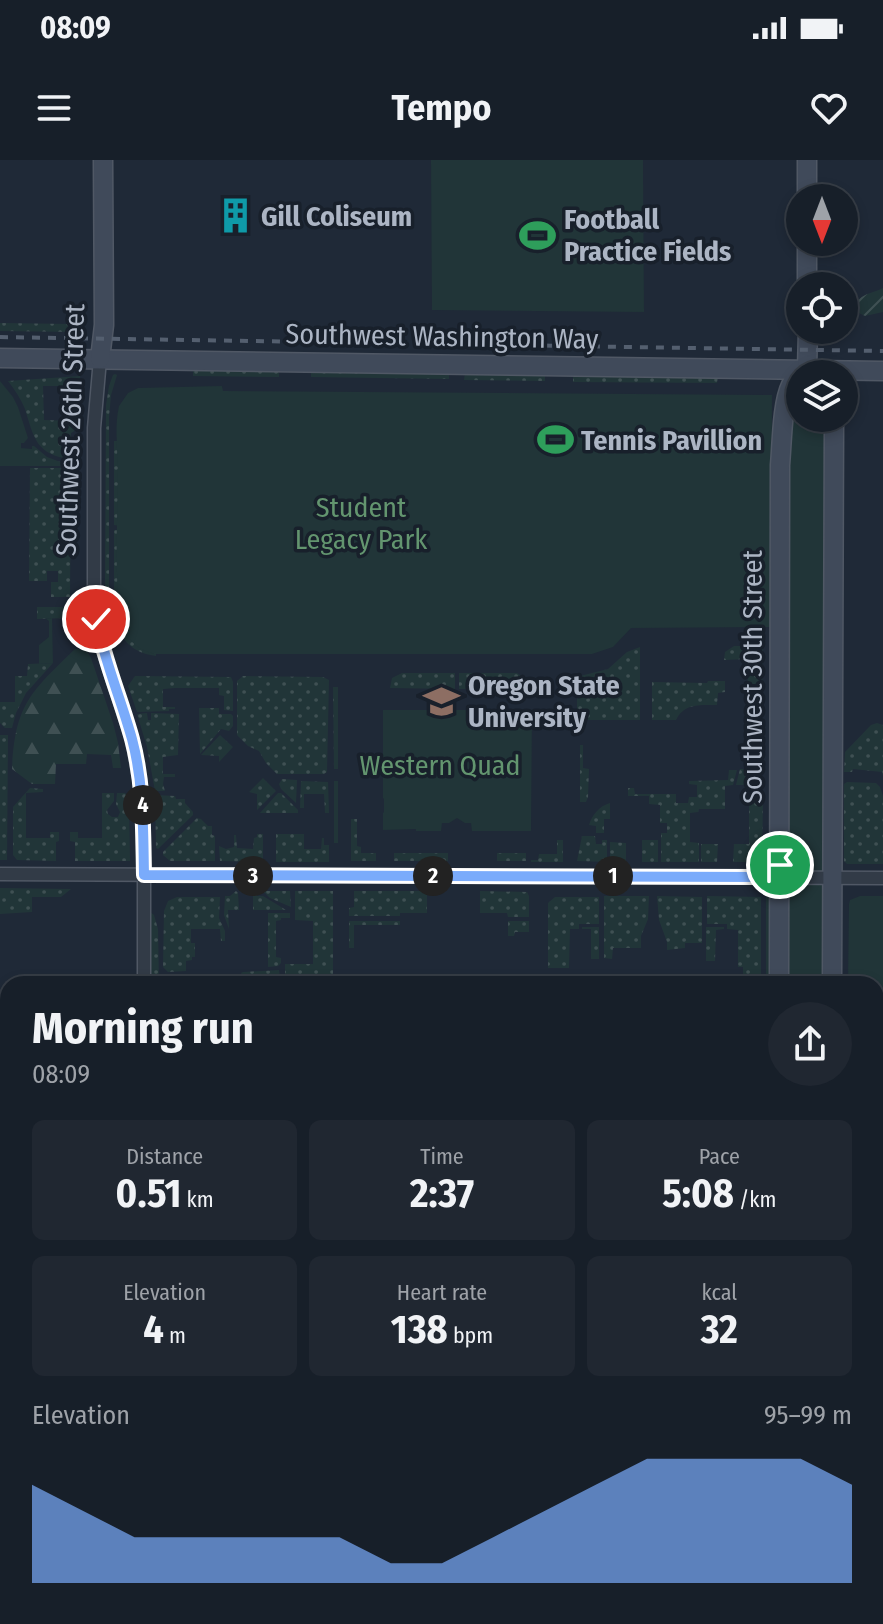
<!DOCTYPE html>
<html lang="en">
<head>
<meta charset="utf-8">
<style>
  :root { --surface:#171f29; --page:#202731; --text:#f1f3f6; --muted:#9ea2a8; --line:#363d46; --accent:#7aabfb }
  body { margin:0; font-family:"Fira Sans Condensed",sans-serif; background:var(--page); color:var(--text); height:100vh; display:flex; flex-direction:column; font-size:30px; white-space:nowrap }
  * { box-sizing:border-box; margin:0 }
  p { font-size:26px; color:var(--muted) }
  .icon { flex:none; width:44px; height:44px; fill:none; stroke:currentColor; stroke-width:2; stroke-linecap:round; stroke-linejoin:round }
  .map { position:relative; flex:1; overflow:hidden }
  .panel { position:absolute; left:0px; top:816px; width:884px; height:648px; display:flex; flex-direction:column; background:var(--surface); border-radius:24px 24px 0 0; box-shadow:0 4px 12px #0003,0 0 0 2px var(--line) }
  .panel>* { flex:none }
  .needle { width:52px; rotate:180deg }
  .buttons { position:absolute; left:786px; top:24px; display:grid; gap:16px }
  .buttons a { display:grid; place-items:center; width:72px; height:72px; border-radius:50%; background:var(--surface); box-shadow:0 4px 12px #0003,0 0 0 2px var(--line); font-size:40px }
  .pin { position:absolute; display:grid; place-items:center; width:68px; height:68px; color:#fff; margin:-34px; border:4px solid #fff; border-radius:50%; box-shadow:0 2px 8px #0007 }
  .km { position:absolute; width:40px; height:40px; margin:-20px; border-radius:50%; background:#222; color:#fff; font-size:22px; line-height:40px; text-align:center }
  .round { display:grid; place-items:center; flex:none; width:84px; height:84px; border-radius:42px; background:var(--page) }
  .summary { display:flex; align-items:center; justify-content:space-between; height:136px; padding:0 32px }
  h1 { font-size:44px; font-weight:700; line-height:60px }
  .stats { display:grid; grid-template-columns:repeat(3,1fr); gap:12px; height:136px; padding:8px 32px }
  .stats div { display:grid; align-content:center; border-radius:12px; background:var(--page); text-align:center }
  .stats b { font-size:40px; font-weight:700 }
  .stats small { font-size:22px; font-weight:400 }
  .stats p { font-size:22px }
  .chart { height:224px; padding:16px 32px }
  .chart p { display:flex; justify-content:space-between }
  .chart svg { width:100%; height:144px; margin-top:8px; fill:var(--accent); opacity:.7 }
  .status { display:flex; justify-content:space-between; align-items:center; height:56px; padding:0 40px; background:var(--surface); direction:ltr }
  .status svg { height:22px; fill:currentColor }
  header { display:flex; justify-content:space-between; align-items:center; height:104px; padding:0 32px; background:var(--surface); font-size:36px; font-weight:700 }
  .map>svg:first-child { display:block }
  .grass { fill:url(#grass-dots) }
  .forest { fill:url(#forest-firs) }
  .park { fill:#213538 }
  .garden { fill:url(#garden-furrows) }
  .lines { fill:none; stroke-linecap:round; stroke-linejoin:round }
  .street-casing { stroke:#505865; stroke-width:15 }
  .secondary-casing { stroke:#505865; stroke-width:21 }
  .street { stroke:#323b47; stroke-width:12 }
  .secondary { stroke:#404a5a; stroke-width:18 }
  .rail { stroke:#545f6f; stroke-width:4; stroke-dasharray:8 8; stroke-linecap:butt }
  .route-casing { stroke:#fff; stroke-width:16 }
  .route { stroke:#7aabfb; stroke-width:10 }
  .labels { text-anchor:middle; stroke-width:7; stroke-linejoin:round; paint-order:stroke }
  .poi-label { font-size:28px; font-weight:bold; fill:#acb5c4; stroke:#18202b; text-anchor:start }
  .street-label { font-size:28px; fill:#acb5c4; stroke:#18202b }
  .park-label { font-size:28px; fill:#63956f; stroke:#18202b }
</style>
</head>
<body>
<div class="status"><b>08:09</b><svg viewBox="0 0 49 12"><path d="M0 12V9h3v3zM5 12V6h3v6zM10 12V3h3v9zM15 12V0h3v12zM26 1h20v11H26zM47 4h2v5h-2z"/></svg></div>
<header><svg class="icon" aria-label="menu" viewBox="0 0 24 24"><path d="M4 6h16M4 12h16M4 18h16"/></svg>Tempo<svg class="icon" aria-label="heart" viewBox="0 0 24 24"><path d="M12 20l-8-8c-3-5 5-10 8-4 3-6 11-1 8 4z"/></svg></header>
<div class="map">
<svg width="883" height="1464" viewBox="0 0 883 1464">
  <defs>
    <pattern id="grass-dots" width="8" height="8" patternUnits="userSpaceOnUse" patternTransform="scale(2)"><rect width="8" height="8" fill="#213538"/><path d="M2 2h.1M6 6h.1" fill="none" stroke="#3f5053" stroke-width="1.8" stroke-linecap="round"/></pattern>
    <pattern id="forest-firs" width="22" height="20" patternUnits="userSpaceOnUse" patternTransform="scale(2)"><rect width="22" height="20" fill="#213538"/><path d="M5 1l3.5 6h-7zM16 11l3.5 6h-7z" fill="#3f5053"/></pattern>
    <pattern id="garden-furrows" width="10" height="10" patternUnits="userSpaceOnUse" patternTransform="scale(2)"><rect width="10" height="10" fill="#213538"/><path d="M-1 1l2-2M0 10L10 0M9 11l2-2" fill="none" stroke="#3f5053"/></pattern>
  </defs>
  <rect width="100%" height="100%" fill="#1f2937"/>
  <g class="grass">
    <polygon points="0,163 70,164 76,172 0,171"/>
    <polygon points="193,209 279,210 279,217 193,216"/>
    <polygon points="311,211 449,213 449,219 311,217"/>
    <polygon points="465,213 545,214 545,221 464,220"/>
    <polygon points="115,214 117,215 111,235 109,257 109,434 105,434 106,245 109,226 113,215"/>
    <polygon points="573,215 718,217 717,223 573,222"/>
    <path d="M80,216L81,243H76L75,226H43L44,260L75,261V250H81V267L71,273V299C36,295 34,278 25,249C21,239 15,230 8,221Z"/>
    <polygon points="114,281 121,281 121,366 114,365"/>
    <polygon points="32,286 34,286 47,297 63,303 63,306 32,306"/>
    <polygon points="30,308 71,308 70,437 51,437 51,422 58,422 58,411 47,411 47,421 29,421"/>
    <rect x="114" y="370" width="7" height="69"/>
    <polygon points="37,447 66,447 66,458 37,459"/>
    <path d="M116,447H121L156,481V496C127,492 116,475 116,447Z"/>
    <polygon points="734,486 763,486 761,585 747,585 748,499 724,500 725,492"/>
    <polygon points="640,487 640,560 577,560 577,521 580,516 608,509 627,492"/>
    <polygon points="53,503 26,533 16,553 12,568 5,568 0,563 0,542 15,542 15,516 27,516 28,504"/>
    <polygon points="402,513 455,513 455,529 390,528 392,518"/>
    <polygon points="459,513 517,513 524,518 525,528 459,529"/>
    <polygon points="135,516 231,517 233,522 233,551 224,550 224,536 219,535 219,528 175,528 163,529 163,547 175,547 175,549 169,549 169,551 137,552 128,526"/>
    <polygon points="243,516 323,517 329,520 327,612 324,614 277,614 266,603 259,591 248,586 237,575 237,521"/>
    <path d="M708,521H725V532L718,533L717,545C700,545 684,543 676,560H652V522L707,523Z"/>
    <polygon points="333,527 338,527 338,609 334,609"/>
    <polygon points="199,548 219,548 219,554 231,554 233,556 233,566 229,571 221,569 200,594"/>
    <polygon points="147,553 148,560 151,560 151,553 179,554 178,595 163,597 163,614 175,614 175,617 164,617 163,624 165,631 155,631 147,587 137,554"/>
    <polygon points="877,563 883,565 883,616 882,612 853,609 852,612 844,612 845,592 871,565"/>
    <polygon points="0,575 8,575 7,700 0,700"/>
    <polygon points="220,575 233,587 219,602 219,596 201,595"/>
    <polygon points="580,585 583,585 583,608 589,609 588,637 586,642 580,642"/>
    <polygon points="740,609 744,609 745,614 758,614 759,609 762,609 762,625 736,625"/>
    <polygon points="729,610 737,610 733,625 725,626 725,649 699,649 698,652 690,653 690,682 699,683 699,702 661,702 661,673 667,673 667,663 660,663 660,645 649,644 649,636 628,636 628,628 634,628 635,634 676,634 676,643 688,643 689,637 697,637 697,625 689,624 689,621 728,620"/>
    <polygon points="263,618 276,631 257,650 257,634 249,632"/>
    <polygon points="282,619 297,620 296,643 281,629 279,624"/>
    <polygon points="301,621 328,622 329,653 325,653 324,634 304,634 304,648 300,648"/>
    <rect x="334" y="621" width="4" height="62"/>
    <polygon points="847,622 876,623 880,627 883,636 883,704 847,704 844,701 844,624"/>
    <polygon points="30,628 43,629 43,632 26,633 26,678 50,678 50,672 59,672 59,681 56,682 56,701 17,700 13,695 13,647"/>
    <polygon points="102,633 114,633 114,641 107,650 108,654 112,657 118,657 120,652 116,644 117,633 125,633 129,638 130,701 75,701 75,682 70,681 70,672 78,672 78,678 102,678"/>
    <polygon points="278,633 281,633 298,650 298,653 260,653"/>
    <polygon points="155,635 175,636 176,639 185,639 185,643 193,652 193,655 158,689 156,688"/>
    <polygon points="749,639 763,639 762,702 733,702 734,684 749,684"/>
    <path d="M610,643V659H604V673H596V666L589,665C592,655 599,646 610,643Z"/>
    <polygon points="197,658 201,659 208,666 212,666 212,675 215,676 215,701 170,701 163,695 163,692"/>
    <polygon points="351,659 357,659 357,686 361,687 361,693 376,693 376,701 351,701"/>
    <polygon points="257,674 263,674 263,702 220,701 219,686 226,689 234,687 234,675 236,675 237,688 253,689 254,678 257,677"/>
    <polygon points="276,674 304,674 304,689 321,689 322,678 324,678 324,685 329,685 329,702 276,702"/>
    <polygon points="582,676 595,676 596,684 602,684 602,680 607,680 607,702 577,701"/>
    <polygon points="557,680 563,680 563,702 531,702 531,700 538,700 539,694 557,694"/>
    <rect x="642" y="680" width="16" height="22"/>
    <polygon points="610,682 626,683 626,702 610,702"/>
    <polygon points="701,684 718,684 717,702 701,702"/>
    <rect x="394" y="693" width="54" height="8"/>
    <rect x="497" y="693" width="29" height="8"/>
    <polygon points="0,728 71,729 61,737 32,737 32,752 0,754"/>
    <polygon points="236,731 238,733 239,750 228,750 229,769 224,755 225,736 230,736"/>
    <polygon points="253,731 257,731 257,736 263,736 286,750 253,750"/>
    <polygon points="261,731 290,731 291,747 270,738 265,733 261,733"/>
    <polygon points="295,731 333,731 333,824 285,824 285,804 313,804 313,761 295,760"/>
    <polygon points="354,731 427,731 427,753 400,753 400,756 349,756 349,748 354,747"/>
    <polygon points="480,731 527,732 529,736 529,757 508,757 507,753 480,753"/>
    <polygon points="604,736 649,736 648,759 641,776 641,788 613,788 612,799 604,798"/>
    <polygon points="657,736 702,737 702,783 685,783 685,788 667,790 667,782 659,760"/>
    <polygon points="707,736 761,737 761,824 743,824 743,807 738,807 738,770 727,769 727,764 707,764"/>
    <polygon points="177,737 220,737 219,758 225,771 225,781 221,781 220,769 191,769 191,783 195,783 195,797 192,797 192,800 186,801 186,811 168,812 163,807 164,751 168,741"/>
    <polygon points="555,737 599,737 599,764 579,764 579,769 570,769 569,808 548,808 548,743"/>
    <rect x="766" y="737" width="6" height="87"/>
    <polygon points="150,752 154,755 158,769 159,824 150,824"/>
    <polygon points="268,753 290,753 290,758 281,758 281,760 276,761 276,797 281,798 281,803 278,806 268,807"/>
    <polygon points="349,761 400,761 400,765 354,765 354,788 349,788"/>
    <polygon points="508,761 529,761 529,772 515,772 514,776 508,776"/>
    <polygon points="582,767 599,767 599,799 591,799 591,769 582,769"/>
    <polygon points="706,767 724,767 724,769 716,770 715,801 706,801"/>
    <polygon points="279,810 281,824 272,824 270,822 274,818 272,815 268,816 268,820 255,816 244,819 241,813 243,812"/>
  </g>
  <path class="forest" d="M75,489H86L91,498L113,563L118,583L121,608H113L111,595L87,594L86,604H56L55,624H32L12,609C15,544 31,532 75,489Z"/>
  <g class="park">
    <polygon points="431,0 643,0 644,152 432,150"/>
    <polygon points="0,221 13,237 18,247 28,278 24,283 21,283 21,288 32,289 32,306 0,306"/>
    <polygon points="800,224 800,258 826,258 825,824 782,824 784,266"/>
    <path d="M222,226L223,231L772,235L771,467L631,468L613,487L592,494H156C144,492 133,485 126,474C112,449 118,347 118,314C118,292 114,268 119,246L128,233L138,228Z"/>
    <polygon points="52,458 53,503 39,504 39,485 49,477 49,461 46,459"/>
    <polygon points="383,550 532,550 531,671 472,671 471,663 465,663 457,658 449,663 442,663 441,671 416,671 416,669 383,670 383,653 384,652 384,639 383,638"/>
    <polygon points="860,736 883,736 883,899 876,899 876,824 848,824 849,744 850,740"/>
    <rect x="0" y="855" width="8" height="185"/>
  </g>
  <g class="garden">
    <path d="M883,128V152L865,156L859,153L855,147C859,133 872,134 883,128Z"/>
    <polygon points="47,815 83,815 83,824 47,822"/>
  </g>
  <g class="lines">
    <defs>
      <g id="street">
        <polyline points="100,199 94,268 94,442 104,493 132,579 142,634 144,715 144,824"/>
        <polyline points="0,714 883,718"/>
        <polyline points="0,1157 8,1157"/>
        <polyline points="876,1158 883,1158"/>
        <polyline points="876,1382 883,1382"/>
        <polyline points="148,1456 148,1464"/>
        <polyline points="339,1456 339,1464"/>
      </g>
      <g id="secondary">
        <polyline points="807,0 807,38"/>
        <polyline points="807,82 807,126"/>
        <polyline points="0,198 883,211"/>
        <polyline points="100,199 104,165 103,0"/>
        <polyline points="807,210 808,170"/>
        <path d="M779,824L780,305C782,284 782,243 791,225C793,221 796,219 800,216"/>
        <polyline points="832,824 834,258"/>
        <polyline points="806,1456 806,1464"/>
      </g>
    </defs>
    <use href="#street" class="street-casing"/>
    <use href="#secondary" class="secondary-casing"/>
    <use href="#street" class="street"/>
    <use href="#secondary" class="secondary"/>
    <polyline class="rail" points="0,177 883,191"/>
  </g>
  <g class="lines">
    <defs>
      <path id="route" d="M96,459C104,500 121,539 132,579C144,624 143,669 144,715L780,717V705"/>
    </defs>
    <use href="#route" class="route-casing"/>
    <use href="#route" class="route"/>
  </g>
  <defs>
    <symbol id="building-bare" viewBox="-9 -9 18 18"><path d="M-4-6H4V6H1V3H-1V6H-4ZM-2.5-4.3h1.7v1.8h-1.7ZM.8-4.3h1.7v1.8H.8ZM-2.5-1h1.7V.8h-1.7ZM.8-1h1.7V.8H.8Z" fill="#0f9aa8" stroke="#18202b" stroke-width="2.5" paint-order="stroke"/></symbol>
    <symbol id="stadium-bare" viewBox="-9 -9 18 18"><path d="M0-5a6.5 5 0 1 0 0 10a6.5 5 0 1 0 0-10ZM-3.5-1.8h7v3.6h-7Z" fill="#2e9e5b" stroke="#18202b" stroke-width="2.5" paint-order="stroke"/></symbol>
    <symbol id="university-bare" viewBox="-9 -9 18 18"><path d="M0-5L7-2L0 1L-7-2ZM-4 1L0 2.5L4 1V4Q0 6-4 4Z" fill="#8d6e63" stroke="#18202b" stroke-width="2.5" paint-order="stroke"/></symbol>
  </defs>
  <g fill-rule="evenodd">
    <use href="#building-bare" x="210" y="30" width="51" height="51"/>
    <use href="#stadium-bare" x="512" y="50" width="51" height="51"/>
    <use href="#stadium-bare" x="530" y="254" width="51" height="51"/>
    <use href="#university-bare" x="416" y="516" width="51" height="51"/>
  </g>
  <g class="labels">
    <g class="poi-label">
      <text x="261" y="66">Gill Coliseum</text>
      <text x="564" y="69">Football<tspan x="564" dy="32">Practice Fields</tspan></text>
      <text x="581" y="290">Tennis Pavillion</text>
      <text x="468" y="535">Oregon State<tspan x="468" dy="32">University</tspan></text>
    </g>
    <g class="street-label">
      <text transform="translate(442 176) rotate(1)" y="10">Southwest Washington Way</text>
      <text transform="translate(70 270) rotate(-88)" y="10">Southwest 26th Street</text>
      <text transform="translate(752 517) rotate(-90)" y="10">Southwest 30th Street</text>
    </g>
    <g class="park-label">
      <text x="361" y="357">Student<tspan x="361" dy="32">Legacy Park</tspan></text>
      <text x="440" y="615">Western Quad</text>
    </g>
  </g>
</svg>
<div class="buttons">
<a><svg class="needle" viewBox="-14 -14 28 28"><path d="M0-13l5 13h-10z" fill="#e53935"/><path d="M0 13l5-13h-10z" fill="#9ea2a8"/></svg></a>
<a><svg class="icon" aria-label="locate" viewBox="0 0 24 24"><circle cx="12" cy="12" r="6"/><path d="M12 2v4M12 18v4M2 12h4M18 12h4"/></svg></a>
<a><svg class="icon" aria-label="layers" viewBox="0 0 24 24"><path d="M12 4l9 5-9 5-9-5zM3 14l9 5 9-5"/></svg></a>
</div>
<div class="pin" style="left:780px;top:705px;background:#1e9e55"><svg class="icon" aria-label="arrive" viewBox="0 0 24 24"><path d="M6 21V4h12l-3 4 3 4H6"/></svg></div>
<div class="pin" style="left:96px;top:459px;background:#d93025"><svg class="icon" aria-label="check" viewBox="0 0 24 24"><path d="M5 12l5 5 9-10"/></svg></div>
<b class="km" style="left:613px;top:716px">1</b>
<b class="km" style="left:433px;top:716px">2</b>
<b class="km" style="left:253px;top:716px">3</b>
<b class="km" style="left:143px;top:645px">4</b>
<section class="panel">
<div class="summary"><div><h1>Morning run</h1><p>08:09</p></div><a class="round"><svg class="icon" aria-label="share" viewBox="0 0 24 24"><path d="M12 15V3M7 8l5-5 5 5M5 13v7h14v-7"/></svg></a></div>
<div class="stats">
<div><p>Distance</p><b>0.51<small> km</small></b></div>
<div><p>Time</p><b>2:37</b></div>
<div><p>Pace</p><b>5:08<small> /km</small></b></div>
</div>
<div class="stats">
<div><p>Elevation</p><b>4<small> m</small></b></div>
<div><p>Heart rate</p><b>138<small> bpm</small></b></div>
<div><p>kcal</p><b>32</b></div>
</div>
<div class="chart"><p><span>Elevation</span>95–99 m</p>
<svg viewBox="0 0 160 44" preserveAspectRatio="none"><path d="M0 44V14L10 22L20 30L30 30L40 30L50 30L60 30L70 38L80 38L90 30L100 22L110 14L120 6L130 6L140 6L150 6L160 14V44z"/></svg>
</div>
</section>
</div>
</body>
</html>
